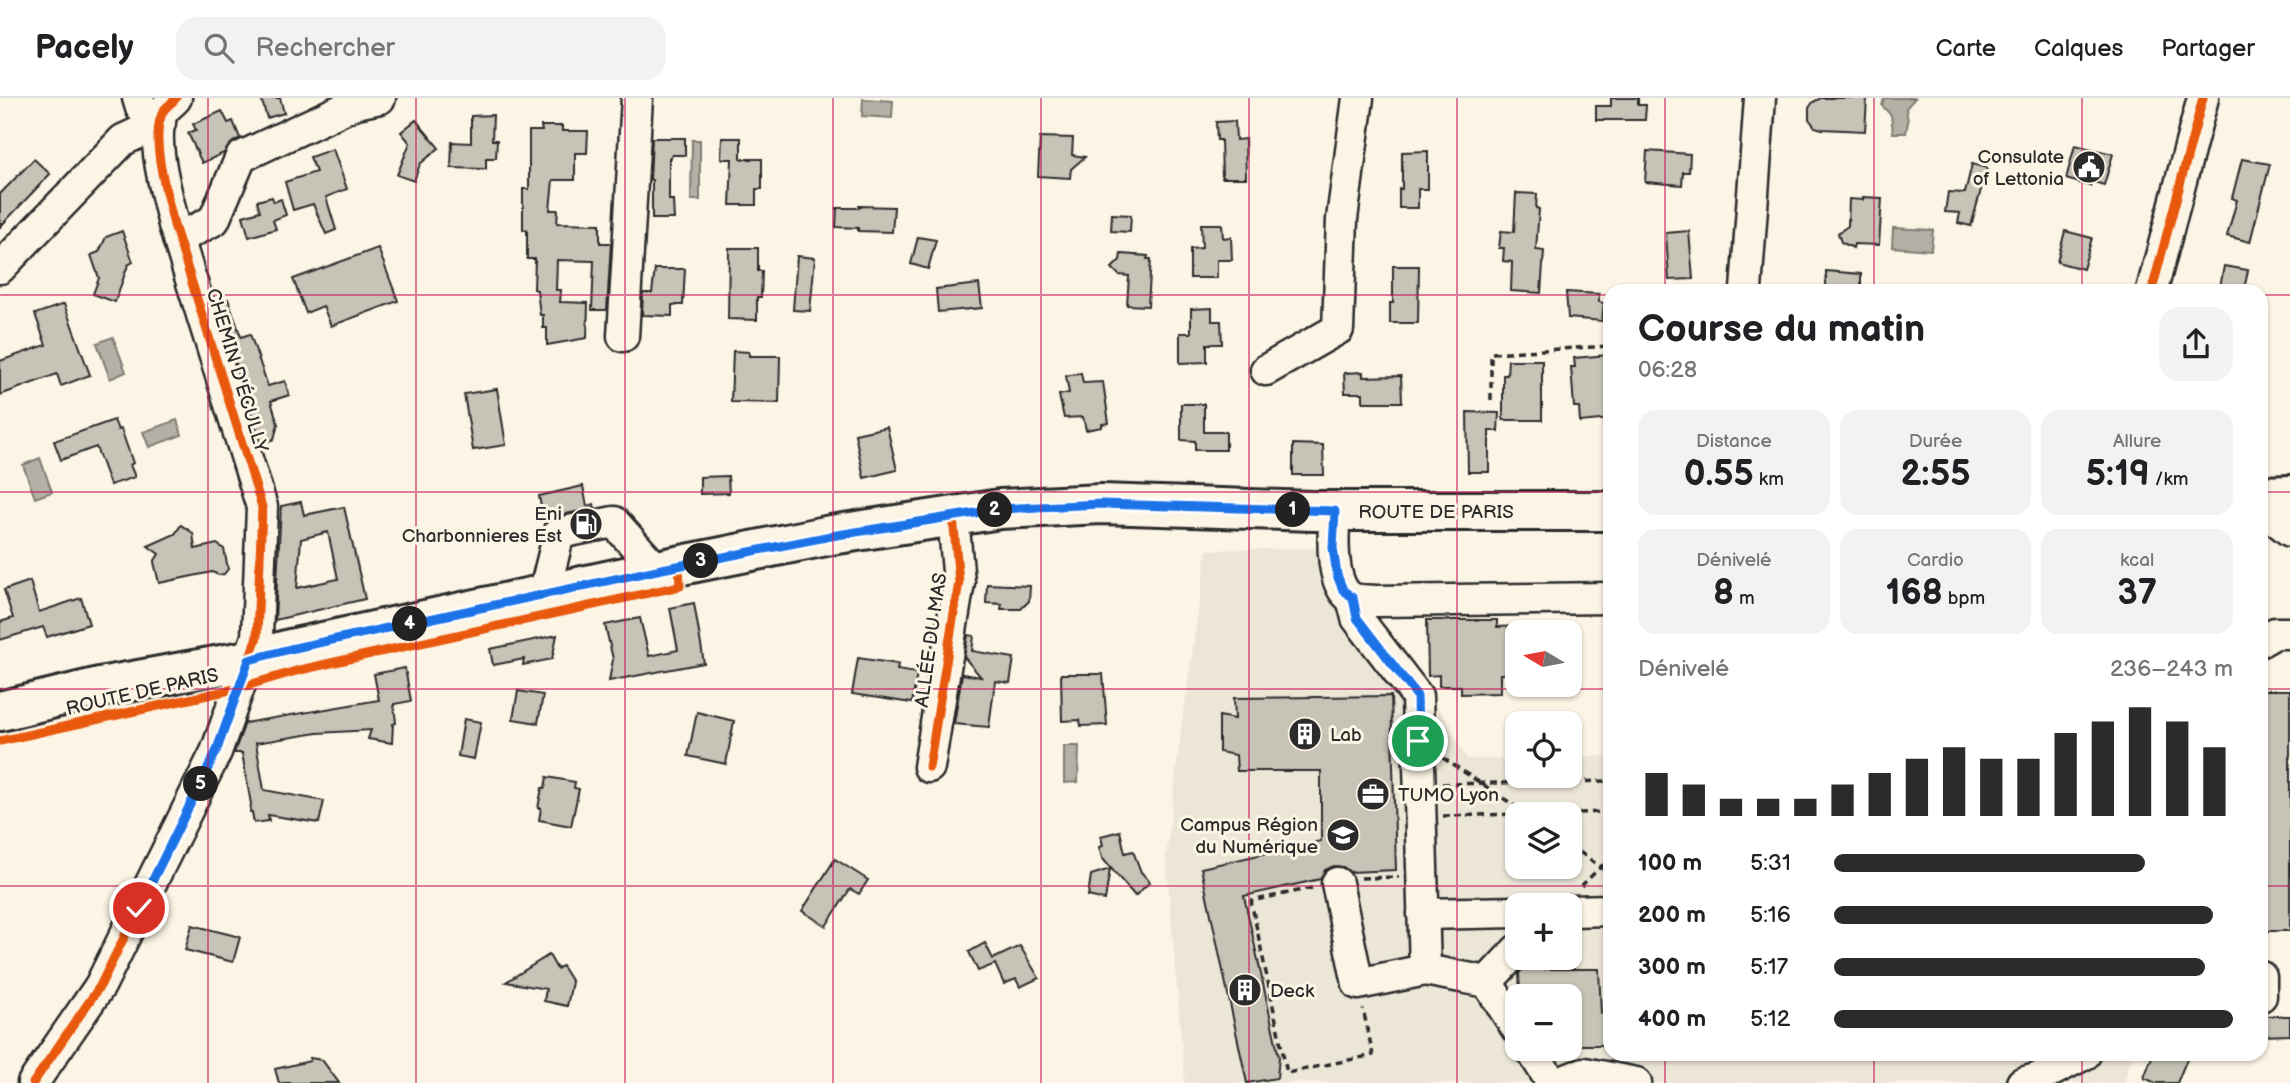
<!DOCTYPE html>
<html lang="fr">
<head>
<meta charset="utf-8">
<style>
  :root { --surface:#fff; --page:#f2f2f2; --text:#202124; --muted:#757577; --line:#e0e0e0; --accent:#2b2b2b }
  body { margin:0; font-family:"Balsamiq Sans",sans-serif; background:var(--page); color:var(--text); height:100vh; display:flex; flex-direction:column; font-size:26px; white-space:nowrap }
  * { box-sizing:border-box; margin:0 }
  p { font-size:23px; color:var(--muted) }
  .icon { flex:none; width:38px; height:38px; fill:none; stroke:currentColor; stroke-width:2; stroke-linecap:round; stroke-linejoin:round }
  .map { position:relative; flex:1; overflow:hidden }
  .side { position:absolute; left:1603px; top:186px; width:665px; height:777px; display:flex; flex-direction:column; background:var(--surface); border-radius:21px; box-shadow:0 2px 5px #0004 }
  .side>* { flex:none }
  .needle { width:46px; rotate:280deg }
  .buttons { position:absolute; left:1505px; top:522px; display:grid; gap:14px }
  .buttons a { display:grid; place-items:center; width:77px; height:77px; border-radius:14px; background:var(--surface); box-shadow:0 2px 5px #0004; font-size:35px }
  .pin { position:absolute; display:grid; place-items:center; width:60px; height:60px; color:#fff; margin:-30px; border:4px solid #fff; border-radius:50%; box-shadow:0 2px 7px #0007 }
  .km { position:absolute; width:35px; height:35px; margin:-18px; border-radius:50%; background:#222; color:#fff; font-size:19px; line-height:35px; text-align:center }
  .round { display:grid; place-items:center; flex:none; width:74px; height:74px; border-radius:21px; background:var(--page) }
  .headline { display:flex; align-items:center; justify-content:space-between; height:119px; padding:0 35px }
  h1 { font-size:38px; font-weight:700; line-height:52px }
  .metrics { display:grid; grid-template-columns:repeat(3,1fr); gap:10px; height:119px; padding:7px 35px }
  .metrics div { display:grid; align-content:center; border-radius:18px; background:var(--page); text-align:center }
  .metrics b { font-size:35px; font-weight:700 }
  .metrics small { font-size:19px; font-weight:400 }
  .metrics p { font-size:19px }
  .chart { height:196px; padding:14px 35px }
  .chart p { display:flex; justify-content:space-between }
  .chart svg { width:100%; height:126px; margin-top:7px; stroke:var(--accent); stroke-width:6 }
  ul { padding:0 35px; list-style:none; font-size:23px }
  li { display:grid; grid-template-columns:112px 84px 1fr; align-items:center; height:52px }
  li i { height:18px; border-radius:9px; background:var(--accent) }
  header { display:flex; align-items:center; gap:42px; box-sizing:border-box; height:98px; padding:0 35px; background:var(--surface); border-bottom:2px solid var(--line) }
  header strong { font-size:33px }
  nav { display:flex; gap:38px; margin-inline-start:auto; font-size:24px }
  .search { width:490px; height:63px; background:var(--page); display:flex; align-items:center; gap:18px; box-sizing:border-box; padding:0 24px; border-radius:21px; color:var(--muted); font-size:26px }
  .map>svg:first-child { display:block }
  .built { fill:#ece6d7; fill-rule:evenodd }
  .water { fill:#b4b0a5; stroke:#7d7b74; stroke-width:2 }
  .building { fill:#c8c3b7; stroke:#2b2b2b; stroke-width:2; fill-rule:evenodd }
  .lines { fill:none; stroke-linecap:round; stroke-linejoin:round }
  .minor-casing { stroke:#2b2b2b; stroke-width:35 }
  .major-casing { stroke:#2b2b2b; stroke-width:44 }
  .path { stroke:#2b2b2b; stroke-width:3.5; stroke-dasharray:7 5; stroke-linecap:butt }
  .minor { stroke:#fcf5e5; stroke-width:30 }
  .major { stroke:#fcf5e5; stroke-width:38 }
  .cycleway-casing { stroke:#fcf5e5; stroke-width:13 }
  .cycleway { stroke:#e8590c; stroke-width:9 }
  .route-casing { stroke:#fff; stroke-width:14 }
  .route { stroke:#1a73e8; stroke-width:9 }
  .grid { fill:none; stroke:#c2185b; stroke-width:2; stroke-opacity:0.55 }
  .labels { text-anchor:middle; stroke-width:6; stroke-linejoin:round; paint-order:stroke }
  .poi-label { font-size:19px; fill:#2b2b2b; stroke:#fcf5e5; text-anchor:end }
  .street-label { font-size:19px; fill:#2b2b2b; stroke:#fcf5e5 }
</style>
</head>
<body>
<header>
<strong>Pacely</strong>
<div class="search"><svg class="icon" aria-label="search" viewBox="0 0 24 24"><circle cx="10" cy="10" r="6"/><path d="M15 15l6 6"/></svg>Rechercher</div>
<nav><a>Carte</a><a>Calques</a><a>Partager</a></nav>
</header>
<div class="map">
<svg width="2290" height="985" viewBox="0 0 2290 985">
  <rect width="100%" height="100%" fill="#fcf5e5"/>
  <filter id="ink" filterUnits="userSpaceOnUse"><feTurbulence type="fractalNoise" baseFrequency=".0143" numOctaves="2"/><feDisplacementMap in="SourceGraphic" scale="14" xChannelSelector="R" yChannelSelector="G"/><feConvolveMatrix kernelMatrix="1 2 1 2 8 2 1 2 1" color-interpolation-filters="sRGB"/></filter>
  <g filter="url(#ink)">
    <path class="built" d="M1323,450L1377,528L1441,614L1467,661L1517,660V677H1570V659L1610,658V956H2132L2124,985H1185L1166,759L1181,632L1207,452ZM1517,716H1570V768H1517ZM1517,807H1570V859H1517ZM1517,898H1570V950H1517Z"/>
    <g class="water">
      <polygon points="1884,0 1915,0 1906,10 1908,24 1906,35 1893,35 1891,17 1882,8"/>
      <polygon points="863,1 893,3 892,20 862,18"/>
      <polygon points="692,42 700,42 700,102 691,102"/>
      <polygon points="1893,130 1933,132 1931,152 1892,149"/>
      <polygon points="113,239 126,274 110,281 97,245"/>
      <polygon points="177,322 182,337 149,349 143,334"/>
      <polygon points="40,360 52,394 35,400 23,367"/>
      <polygon points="1064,648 1079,648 1078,684 1064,685"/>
    </g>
    <g class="building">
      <polygon points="261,0 280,0 284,15 267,20"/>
      <polygon points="1611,0 1638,0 1638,7 1646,7 1645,22 1596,22 1596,8 1611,8"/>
      <polygon points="1821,0 1867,0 1865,33 1822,31 1815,29 1809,21 1809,10 1813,4"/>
      <polygon points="222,13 228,25 233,23 240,40 233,44 224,55 202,65 188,35 196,32 193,26"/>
      <polygon points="493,17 492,42 497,42 496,60 486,60 486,71 451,70 452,44 471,45 471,18"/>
      <polygon points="416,22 439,50 420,66 414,83 397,77 410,45 401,34"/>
      <polygon points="1235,23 1236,42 1245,41 1246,80 1222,80 1221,42 1217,42 1216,24"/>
      <polygon points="541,28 562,28 562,33 588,33 587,55 575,55 575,82 553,82 550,112 558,112 557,125 600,126 600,145 611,145 607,212 592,212 594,163 557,162 556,192 561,192 560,204 588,205 587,240 547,247 547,230 543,230 543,217 540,217 537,192 534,191 535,161 527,161 527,132 523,132 523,91 529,91 529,33 542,33"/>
      <polygon points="1040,39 1073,40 1072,57 1085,59 1071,71 1070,80 1038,78"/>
      <polygon points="652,40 685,40 685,57 672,57 671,60 669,60 669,102 673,102 674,121 652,121 652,82 650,81"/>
      <polygon points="722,40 741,40 741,61 762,61 762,91 756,91 756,107 730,107 732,61 721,61"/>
      <polygon points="2075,47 2113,56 2104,87 2091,83 2090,88 2066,81"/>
      <polygon points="333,51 347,91 326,99 336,132 326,136 313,106 293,112 285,84 316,74 310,59"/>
      <polygon points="1428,53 1428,91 1418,91 1418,110 1399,110 1399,91 1402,91 1402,54"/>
      <polygon points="1647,53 1690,56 1689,74 1683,74 1682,87 1645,84"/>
      <polygon points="34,61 50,76 0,129 0,96"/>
      <polygon points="2242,61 2270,66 2250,144 2227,138 2237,102 2232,100"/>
      <polygon points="1972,66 1987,70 1971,128 1958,125 1960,115 1945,114 1948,94 1965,95"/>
      <polygon points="1516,95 1537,96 1536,110 1539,111 1536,152 1544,153 1541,195 1511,193 1512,164 1503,163 1504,150 1499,150 1501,133 1514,134"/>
      <polygon points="272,99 274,104 281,101 286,117 273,122 276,131 249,139 243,118 260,113 257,103"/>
      <polygon points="1863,99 1882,100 1879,147 1854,146 1853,150 1841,144 1838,135 1848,128 1849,101 1863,102"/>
      <polygon points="859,108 894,109 892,134 858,133 858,130 836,129 837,110 858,110"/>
      <polygon points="1112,116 1131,117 1130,134 1111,133"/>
      <polygon points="1201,126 1222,126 1223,140 1231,139 1232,162 1217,162 1217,180 1190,180 1190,151 1202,150"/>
      <polygon points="122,133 133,164 128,167 115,204 93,196 99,180 91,157 99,154 106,139"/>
      <polygon points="1689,133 1693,181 1669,182 1666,135"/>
      <polygon points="2065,133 2092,140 2083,171 2057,164"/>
      <polygon points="918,139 936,142 928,171 911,166"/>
      <polygon points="378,150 398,203 331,228 323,208 306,215 293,181"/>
      <polygon points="729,150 758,150 758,173 762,173 761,199 757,199 757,222 728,221"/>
      <polygon points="1121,156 1148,158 1147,161 1151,161 1148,208 1127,207 1129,178 1119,177 1112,170 1120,162"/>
      <polygon points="797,158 815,160 810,213 793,212"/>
      <polygon points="1393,168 1419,168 1418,225 1390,225 1390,205 1393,205"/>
      <polygon points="2224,168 2248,172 2244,192 2223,192 2224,190 2220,189"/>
      <polygon points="655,171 685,171 683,207 672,207 672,218 642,217 643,195 652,195"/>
      <polygon points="1826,173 1861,176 1861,192 1826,192"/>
      <polygon points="979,186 982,210 938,214 936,191"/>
      <polygon points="1566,194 1599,196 1599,204 1604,205 1602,223 1568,220"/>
      <polygon points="228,201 241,239 250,236 268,288 285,283 289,297 271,303 278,326 274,341 261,346 217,205"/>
      <polygon points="64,206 90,277 61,288 57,276 0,297 0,263 46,247 35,216"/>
      <polygon points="1212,210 1212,223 1221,223 1222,246 1207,246 1207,264 1180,265 1180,235 1191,235 1191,211"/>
      <polygon points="733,253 749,254 749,258 780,258 779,305 731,304"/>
      <polygon points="1608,257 1610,321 1580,324 1579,309 1574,309 1571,269 1575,269 1574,260"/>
      <polygon points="1508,262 1542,262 1542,322 1503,322 1503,277 1507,277"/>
      <polygon points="1363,274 1363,279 1401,278 1402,304 1363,304 1363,295 1345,295 1344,275"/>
      <polygon points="1081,275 1083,285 1103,284 1109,325 1102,326 1102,329 1086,332 1083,319 1064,320 1059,297 1069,295 1066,278"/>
      <polygon points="497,291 506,347 473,352 464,296"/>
      <polygon points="1181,306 1204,306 1204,334 1226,334 1226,352 1195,352 1195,343 1181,342"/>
      <polygon points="1467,314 1499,315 1498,333 1489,333 1489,374 1468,374"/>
      <polygon points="114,322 118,332 121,331 133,365 130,367 135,379 110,387 96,349 61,362 54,343"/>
      <polygon points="887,329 897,372 864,380 855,336"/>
      <polygon points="1293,346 1323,347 1324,377 1293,377"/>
      <polygon points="728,378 729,395 700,396 700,379"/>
      <polygon points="583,388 587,408 594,406 595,410 556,418 544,425 539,398"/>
      <path d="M301,404L304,417L344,409L365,501L275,522L281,408ZM328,434L338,481L297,490L301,441Z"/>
      <polygon points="181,427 193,435 195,451 217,446 224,451 228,471 224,476 219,477 212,474 159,485 154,464 159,456 148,448 175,436"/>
      <polygon points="30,483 39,514 81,500 89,526 47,539 43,529 0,542 0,524 13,520 4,492"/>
      <polygon points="987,486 1030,488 1029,503 1021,511 1001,511 1002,506 986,505"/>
      <polygon points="694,505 704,565 609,583 613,561 605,527 640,520 649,558 678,552 670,510"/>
      <polygon points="1427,522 1497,522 1497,529 1517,528 1517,576 1500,576 1500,595 1461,596 1461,588 1439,588 1439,577 1428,578"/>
      <polygon points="557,537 552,561 523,567 524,561 493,567 490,551"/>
      <polygon points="968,537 974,538 972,553 1014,560 1010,585 995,583 989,629 954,626 962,576 981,579 964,559"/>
      <polygon points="858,560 898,566 897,572 917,575 912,605 852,596"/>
      <polygon points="405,570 411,603 394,606 396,625 393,626 392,645 368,641 371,632 317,635 256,645 264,692 324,703 319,725 268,717 269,723 254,725 252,714 250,714 251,706 242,655 234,655 245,625 379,602 374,576"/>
      <polygon points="1061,576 1103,576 1107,627 1081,628 1080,622 1062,623"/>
      <rect x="2261" y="592" width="29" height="241"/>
      <polygon points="518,593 543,597 538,625 513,621"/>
      <polygon points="1391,598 1396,772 1350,774 1343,769 1334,768 1325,772 1320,781 1244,798 1279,959 1277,980 1247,985 1201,770 1321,743 1321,673 1237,673 1236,657 1219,654 1219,618 1235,621 1234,600"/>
      <polygon points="697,614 734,623 726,666 688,658"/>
      <polygon points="464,621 481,624 474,661 458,658"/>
      <polygon points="547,679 575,684 574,690 579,691 571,728 539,722 541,710 538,710 542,690 545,690"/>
      <polygon points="1120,733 1125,755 1133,753 1141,774 1150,784 1135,798 1102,760 1099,749 1103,748 1101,738"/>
      <polygon points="835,761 868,782 859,796 850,791 826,828 802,813"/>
      <polygon points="1110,771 1105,802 1088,798 1091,777"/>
      <polygon points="192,827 240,839 233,864 185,852"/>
      <polygon points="985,845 993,861 1020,848 1039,880 1020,889 1016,881 1004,886 995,866 978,873 969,854"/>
      <polygon points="549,857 557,871 562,868 572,884 567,908 544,903 546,891 506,884"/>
      <polygon points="1523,871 1599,871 1601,915 1610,915 1610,947 1572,947 1570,898 1520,898 1519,875"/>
      <polygon points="2261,918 2290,918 2290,937 2261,938"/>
      <polygon points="2153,956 2189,956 2177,985 2156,985 2144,980"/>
      <polygon points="310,960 322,962 339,985 279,985 275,971 310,963"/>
    </g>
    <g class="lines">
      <defs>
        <g id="minor">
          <polyline points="178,141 214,122 241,59 356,5 380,0"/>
          <polyline points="0,170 123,42 160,25 141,10 138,0"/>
          <polyline points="1746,192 1760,0"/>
          <polyline points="2152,192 2203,0"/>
          <polyline points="623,238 637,0"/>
          <polyline points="1266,272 1338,231 1342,121 1358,0"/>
          <polyline points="2261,410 2290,433"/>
          <path d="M1335,413C1333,434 1329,492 1354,501C1361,503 1370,502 1376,503L1610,500"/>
          <polyline points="544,496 559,435 614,424 657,472"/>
          <polyline points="1352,500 1357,520 1417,598 1425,872 1487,884 1517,931"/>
          <polyline points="2261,543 2275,535 2290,535"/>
          <polyline points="929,669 959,484 953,419"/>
          <polyline points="1337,785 1358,886 1425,872"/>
          <polyline points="1570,813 1610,812"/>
          <polyline points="1423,816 1517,814"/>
          <polyline points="2261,879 2261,898"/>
          <polyline points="1487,884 1517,852"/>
          <polyline points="1530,950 1552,985"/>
          <path d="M33,985L100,888L216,654L257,539L262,409L174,127C168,99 148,37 164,12C167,8 173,4 176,0"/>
          <polyline points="1559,985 1584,975 1636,985"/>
          <polyline points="2022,985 2036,981 2085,956"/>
        </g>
        <g id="major">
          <polyline points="2261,398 2290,397"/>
          <polyline points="0,613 100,589 249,562 290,551 657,472 831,437 1000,411 1101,406 1313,413 1610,413"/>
        </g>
      </defs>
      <use href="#minor" class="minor-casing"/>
      <use href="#major" class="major-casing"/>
      <g class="path">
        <polyline points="1491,302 1491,255 1610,248"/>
        <polyline points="1443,660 1527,716"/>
        <polyline points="1442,686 1610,683"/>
        <polyline points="1543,716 1610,714"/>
        <polyline points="1443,718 1517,716"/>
        <polyline points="1570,747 1610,776"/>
        <polyline points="1361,780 1399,779"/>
        <polyline points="1581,788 1610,760"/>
        <polyline points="1312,790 1251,803 1287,975 1373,957 1363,911"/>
      </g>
      <use href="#minor" class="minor"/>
      <use href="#major" class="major"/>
      <defs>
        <g id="cycleway">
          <polyline points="2152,192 2203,0"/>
          <polyline points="0,643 239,590 296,573 366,557 680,488 679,468"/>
          <polyline points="929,669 959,484 953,419"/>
          <path d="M33,985L100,888L216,654L257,539L262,409L174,127C168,99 148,37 164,12C167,8 173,4 176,0"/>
        </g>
      </defs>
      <use href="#cycleway" class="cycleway-casing"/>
      <use href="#cycleway" class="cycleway"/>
    </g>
  </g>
  <g class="lines" filter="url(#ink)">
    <defs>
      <polyline id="route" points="139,810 216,654 249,562 290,551 657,472 831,438 1000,411 1101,406 1335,413 1333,450 1337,477 1343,492 1353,500 1357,520 1417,598 1418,643"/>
    </defs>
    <use href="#route" class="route-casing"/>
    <use href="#route" class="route"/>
  </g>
  <path class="grid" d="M208,0V985M416,0V985M625,0V985M833,0V985M1041,0V985M1249,0V985M1457,0V985M1665,0V192M1874,0V192M2082,0V192M0,197H1610M2261,197H2290M0,394H1610M2261,394H2290M0,591H1610M2261,591H2290M0,788H1610M2261,788H2290M1665,956V985M1874,956V985M2082,956V985"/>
  <defs>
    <symbol id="civic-disc" viewBox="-11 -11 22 22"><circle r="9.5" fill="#2b2b2b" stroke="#fcf5e5"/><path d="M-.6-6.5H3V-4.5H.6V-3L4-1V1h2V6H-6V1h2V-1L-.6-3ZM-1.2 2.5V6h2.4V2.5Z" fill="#fff"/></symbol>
    <symbol id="fuel-disc" viewBox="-11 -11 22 22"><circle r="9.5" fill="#2b2b2b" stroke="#fcf5e5"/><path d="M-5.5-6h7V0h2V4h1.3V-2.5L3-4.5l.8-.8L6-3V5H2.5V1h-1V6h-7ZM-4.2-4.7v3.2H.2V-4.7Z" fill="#fff"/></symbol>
    <symbol id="building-disc" viewBox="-11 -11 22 22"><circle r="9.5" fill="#2b2b2b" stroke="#fcf5e5"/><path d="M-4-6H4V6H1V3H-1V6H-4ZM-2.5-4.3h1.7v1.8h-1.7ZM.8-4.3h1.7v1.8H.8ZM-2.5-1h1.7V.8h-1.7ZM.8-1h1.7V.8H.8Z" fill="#fff"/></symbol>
    <symbol id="office-disc" viewBox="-11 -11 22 22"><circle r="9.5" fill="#2b2b2b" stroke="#fcf5e5"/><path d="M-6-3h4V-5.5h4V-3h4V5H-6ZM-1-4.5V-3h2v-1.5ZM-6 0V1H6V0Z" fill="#fff"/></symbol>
    <symbol id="university-disc" viewBox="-11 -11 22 22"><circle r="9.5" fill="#2b2b2b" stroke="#fcf5e5"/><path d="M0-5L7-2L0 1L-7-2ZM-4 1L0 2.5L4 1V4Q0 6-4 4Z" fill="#fff"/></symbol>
  </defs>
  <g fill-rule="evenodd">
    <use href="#civic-disc" x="2070" y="50" width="38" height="38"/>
    <use href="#fuel-disc" x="567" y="407" width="38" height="38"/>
    <use href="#building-disc" x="1286" y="617" width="38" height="38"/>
    <use href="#office-disc" x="1354" y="677" width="38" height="38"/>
    <use href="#university-disc" x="1324" y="718" width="38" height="38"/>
    <use href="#building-disc" x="1226" y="873" width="38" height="38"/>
  </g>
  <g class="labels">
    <g class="poi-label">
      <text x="2064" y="65">Consulate<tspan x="2064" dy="22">of Lettonia</tspan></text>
      <text x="562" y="422">Eni<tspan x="562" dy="22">Charbonnieres Est</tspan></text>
      <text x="1330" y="643" text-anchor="start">Lab</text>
      <text x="1398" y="703" text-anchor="start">TUMO Lyon</text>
      <text x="1318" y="733">Campus Région<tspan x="1318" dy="22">du Numérique</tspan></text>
      <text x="1270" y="899" text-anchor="start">Deck</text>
    </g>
    <g class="street-label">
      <text transform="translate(238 272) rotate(73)" y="7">CHEMIN D'ÉCULLY</text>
      <text x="1436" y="420">ROUTE DE PARIS</text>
      <text transform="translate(930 542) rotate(-82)" y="7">ALLÉE DU MAS</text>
      <text transform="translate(142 593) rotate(-13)" y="7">ROUTE DE PARIS</text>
    </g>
  </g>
</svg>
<div class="buttons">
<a><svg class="needle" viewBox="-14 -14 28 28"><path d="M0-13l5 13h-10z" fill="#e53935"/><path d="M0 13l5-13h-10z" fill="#757577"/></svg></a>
<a><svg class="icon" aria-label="locate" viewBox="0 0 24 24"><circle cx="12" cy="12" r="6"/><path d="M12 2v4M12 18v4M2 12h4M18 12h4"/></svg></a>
<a><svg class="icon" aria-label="layers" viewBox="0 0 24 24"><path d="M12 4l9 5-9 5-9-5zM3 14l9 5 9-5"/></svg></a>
<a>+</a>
<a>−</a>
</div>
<div class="pin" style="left:1418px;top:643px;background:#1e9e55"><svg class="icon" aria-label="arrive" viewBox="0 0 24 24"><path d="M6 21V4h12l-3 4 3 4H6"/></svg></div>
<div class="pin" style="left:139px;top:810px;background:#d93025"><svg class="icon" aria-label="check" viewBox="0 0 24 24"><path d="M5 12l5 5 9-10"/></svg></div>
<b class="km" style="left:1293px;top:412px">1</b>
<b class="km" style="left:995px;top:412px">2</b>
<b class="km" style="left:701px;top:463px">3</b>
<b class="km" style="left:410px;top:526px">4</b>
<b class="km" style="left:201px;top:686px">5</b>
<section class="side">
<div class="headline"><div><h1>Course du matin</h1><p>06:28</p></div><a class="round"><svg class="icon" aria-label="share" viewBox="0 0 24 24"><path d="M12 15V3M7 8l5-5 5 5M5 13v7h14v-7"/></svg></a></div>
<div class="metrics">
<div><p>Distance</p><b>0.55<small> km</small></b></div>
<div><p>Durée</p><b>2:55</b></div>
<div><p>Allure</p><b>5:19<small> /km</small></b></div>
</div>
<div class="metrics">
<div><p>Dénivelé</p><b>8<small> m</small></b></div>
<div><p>Cardio</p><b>168<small> bpm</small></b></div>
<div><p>kcal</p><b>37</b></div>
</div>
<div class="chart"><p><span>Dénivelé</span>236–243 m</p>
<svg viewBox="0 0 160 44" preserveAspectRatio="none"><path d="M5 44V29M15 44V33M25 44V38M35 44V38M45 44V38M55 44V33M65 44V29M75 44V24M85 44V20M95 44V24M105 44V24M115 44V15M125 44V11M135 44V6M145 44V11M155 44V20"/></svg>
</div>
<ul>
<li><b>100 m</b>5:31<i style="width:78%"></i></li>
<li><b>200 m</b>5:16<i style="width:95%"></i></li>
<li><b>300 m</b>5:17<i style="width:93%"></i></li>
<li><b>400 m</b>5:12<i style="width:100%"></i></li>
</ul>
</section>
</div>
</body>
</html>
